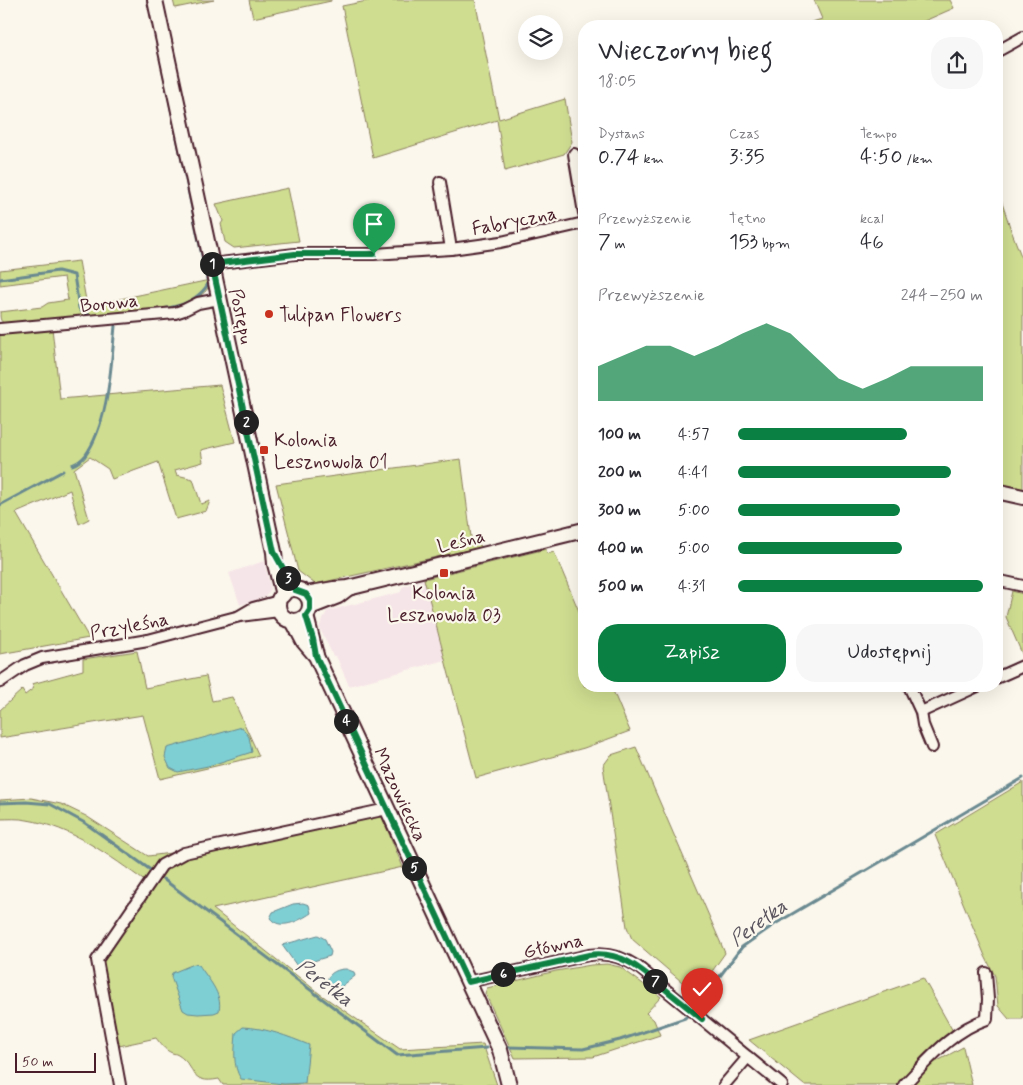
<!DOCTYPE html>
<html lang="pl">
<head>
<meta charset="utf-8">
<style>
  :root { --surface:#fff; --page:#f7f7f7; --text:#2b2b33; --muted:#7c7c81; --accent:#0b8043 }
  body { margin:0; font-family:Mynerve,sans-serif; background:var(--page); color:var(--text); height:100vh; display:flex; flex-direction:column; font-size:19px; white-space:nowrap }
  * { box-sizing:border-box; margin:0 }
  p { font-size:16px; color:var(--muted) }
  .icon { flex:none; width:28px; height:28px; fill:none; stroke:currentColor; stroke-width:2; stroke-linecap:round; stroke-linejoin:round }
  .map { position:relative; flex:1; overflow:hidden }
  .details { position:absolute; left:578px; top:20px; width:425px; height:672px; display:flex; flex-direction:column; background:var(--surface); border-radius:20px; box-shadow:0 5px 20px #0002 }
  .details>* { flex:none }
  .fabs { position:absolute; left:518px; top:15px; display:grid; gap:10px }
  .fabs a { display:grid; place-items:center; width:45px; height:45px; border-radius:50%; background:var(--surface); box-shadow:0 5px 20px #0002; font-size:25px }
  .scale { position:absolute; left:15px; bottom:12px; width:81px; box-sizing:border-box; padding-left:5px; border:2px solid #4a1f2b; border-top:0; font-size:14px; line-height:18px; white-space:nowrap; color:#4a1f2b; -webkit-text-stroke:4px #fbf7ec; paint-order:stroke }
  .pin { position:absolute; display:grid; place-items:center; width:42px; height:42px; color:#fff; margin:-51px -21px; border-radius:50% 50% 50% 0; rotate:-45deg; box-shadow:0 0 5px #0007 }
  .pin .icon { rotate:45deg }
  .km { position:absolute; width:25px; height:25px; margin:-12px; border-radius:50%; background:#222; color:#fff; font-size:14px; line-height:25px; text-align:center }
  .round { display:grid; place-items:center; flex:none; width:52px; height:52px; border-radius:20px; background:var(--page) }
  .head { display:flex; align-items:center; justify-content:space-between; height:85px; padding:0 20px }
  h1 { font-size:28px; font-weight:600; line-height:38px }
  .stats { display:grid; grid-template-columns:repeat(3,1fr); gap:8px; height:85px; padding:5px 20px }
  .stats div { display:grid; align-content:center }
  .stats b { font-size:21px; font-weight:600 }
  .stats small { font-size:14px; font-weight:400 }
  .stats p { font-size:14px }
  .chart { height:140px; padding:10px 20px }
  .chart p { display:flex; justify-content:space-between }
  .chart svg { width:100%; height:90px; margin-top:5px; fill:var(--accent); opacity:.7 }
  .cta { display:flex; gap:10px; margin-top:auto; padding:10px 20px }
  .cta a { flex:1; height:58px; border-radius:20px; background:var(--accent); color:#fff; font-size:20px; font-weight:600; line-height:58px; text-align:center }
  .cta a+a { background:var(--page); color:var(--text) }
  ul { padding:0 20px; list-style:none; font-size:16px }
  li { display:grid; grid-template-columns:80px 60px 1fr; align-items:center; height:38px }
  li i { height:12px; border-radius:6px; background:var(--accent) }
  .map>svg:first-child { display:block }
  .built { fill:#f6e5e8 }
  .green { fill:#cedd90; stroke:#8c7e5e }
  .water { fill:#7ecfd4; stroke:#698990 }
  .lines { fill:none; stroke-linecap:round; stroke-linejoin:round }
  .stream { stroke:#698990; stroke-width:3 }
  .street-casing { stroke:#4a1f2b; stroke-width:14 }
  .secondary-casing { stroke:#4a1f2b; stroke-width:18 }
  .street { stroke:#fbf7ec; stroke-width:10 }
  .secondary { stroke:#fbf7ec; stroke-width:14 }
  .route-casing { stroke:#fff; stroke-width:10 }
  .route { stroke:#0b8043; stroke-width:6 }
  .poi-dot { fill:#c8321e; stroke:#fbf7ec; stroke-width:2 }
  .labels { text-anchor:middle; stroke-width:4.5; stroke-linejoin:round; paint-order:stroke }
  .street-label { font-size:19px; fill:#4a1f2b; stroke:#fbf7ec }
  .poi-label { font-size:19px; fill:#4a1f2b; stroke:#fbf7ec; text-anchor:start }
  .water-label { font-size:20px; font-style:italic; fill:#5a545e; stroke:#fbf7ec }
</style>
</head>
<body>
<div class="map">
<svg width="1023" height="1085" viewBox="0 0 1023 1085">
  <rect width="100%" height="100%" fill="#fbf7ec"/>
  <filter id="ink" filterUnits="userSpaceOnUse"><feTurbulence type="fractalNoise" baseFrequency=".02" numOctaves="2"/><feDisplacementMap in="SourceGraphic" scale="10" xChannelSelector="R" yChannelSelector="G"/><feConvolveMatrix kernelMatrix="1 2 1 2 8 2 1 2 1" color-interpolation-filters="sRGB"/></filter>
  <g filter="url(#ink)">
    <g class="built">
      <polygon points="264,561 271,589 265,597 240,605 229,573"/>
      <polygon points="424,579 445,660 349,686 336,656 333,656 319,627 327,611 401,592 402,587"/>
    </g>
    <g class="green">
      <polygon points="173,0 214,0 175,8"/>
      <polygon points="249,0 331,0 331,1 253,18"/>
      <polygon points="372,0 475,0 499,119 565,99 572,142 564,154 505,171 497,120 373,158 342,6"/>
      <polygon points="814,0 950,0 954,8 913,26 899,22 898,26 799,26 822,19"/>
      <polygon points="996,185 1011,230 1023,261 1023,490 1001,484 998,475 996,475"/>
      <polygon points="288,188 299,241 234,248 225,242 221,224 223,221 216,204"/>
      <path d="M79,261L87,306L205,281L209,280C211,288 204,294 197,297L198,299L181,308L8,325C0,322 0,320 0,312L42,307L48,303L68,300L64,277L0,285V270Z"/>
      <polygon points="52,328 60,399 220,385 235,442 201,450 203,462 175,470 177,475 193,479 201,504 210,501 206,511 176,519 158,462 112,479 108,469 90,457 74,469 89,519 79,524 70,490 16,513 89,638 0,654 0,334"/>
      <polygon points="461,459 471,537 482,547 315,584 298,571 276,484"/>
      <polygon points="546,549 547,554 554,552 584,623 584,686 611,686 630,731 584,748 476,778 424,579"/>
      <polygon points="1012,591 1023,594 1023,656 1006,617"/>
      <polygon points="137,651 145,688 206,676 212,701 232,697 259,756 160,779 143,715 0,738 0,710 22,690 25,695 34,688 32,684 83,670 83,659"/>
      <polygon points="636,747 725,953 696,994 632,939 627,927 603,766 611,755"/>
      <polygon points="1023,782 1023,1019 1009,1019 998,1006 995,976 985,956 935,835"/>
      <path d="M31,798L61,804L86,816L148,856L171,853L146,882C110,856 72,827 27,820C18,818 9,819 0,819V800Z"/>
      <path d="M377,815L382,817L403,867L213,909L320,994L400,1049L483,1044L497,1085H223L219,1079C189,1085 197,1067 178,1055C175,1053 173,1054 170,1052C165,1050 160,1043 156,1038L119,1046L103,963L107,951L161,872L185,856Z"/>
      <polygon points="607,964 620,967 661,997 646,1013 654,1020 660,1035 593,1057 515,1058 485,993 487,988 556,971 591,965"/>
      <polygon points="923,978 954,1033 897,1085 804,1085 749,1040"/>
      <polygon points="963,1047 972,1085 912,1085 932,1064"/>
    </g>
    <g class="water">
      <polygon points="242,727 249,737 252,752 208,766 178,772 170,768 165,757 167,748"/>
      <path d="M303,903L309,905L311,913C299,921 280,931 270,918L273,912L293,904Z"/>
      <polygon points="318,935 325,939 331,952 330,956 297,966 282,945"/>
      <path d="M194,964L199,965C208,979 223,994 219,1011L214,1013L198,1014L188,1013L183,1010L171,977L172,973Z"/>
      <path d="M346,969L354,972L355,976L338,989C332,988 329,986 327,980C330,972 338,969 346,969Z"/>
      <path d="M243,1027C266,1028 287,1036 309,1045L305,1083L284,1084L241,1079C232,1065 235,1049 236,1033Z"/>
    </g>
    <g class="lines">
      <g class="stream">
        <polyline points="0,279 58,271 74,275 79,308 82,312 92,316"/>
        <path d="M123,313C151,310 191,312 208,284L148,0"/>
        <path d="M72,465C77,463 82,460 85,456C109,422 111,366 115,326"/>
        <polyline points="0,505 63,471"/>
        <polyline points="0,803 26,802 50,804 85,823 152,871"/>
        <polyline points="163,879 397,1055 487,1048"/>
        <polyline points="508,1047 583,1049 620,1040 685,1018 701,1001 742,947 775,924 1023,778"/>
      </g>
      <defs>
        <g id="street">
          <polyline points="996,52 1023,37"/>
          <polyline points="574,154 584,213"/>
          <polyline points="440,182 451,249"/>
          <polyline points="212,264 295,254 374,254 451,249 501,242 584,223"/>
          <polyline points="0,329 175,313 184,310 198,303 219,299"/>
          <polyline points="996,580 1023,586"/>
          <polyline points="241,615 253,608 279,601"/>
          <polyline points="996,678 1023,666"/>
          <polyline points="0,682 25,665 42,658 148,640 240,616 279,611"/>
          <polyline points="909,686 921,712 923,725 932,747"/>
          <polyline points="921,712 978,686"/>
          <path d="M468,982L589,955C607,952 623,957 638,967L782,1085"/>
          <polyline points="120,1085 97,960 162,865 184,853 387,809"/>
          <polyline points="724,1085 748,1057"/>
          <path d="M904,1085C928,1060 953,1030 987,1019L988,999L986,973"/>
        </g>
        <g id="secondary">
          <polyline points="155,0 274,552 275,564 283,595"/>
          <polyline points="996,491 1023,497"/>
          <circle cx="294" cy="605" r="16"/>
          <polyline points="306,594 334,589 348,588 584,530"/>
          <polyline points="310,607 338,596 347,589"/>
          <polyline points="306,616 316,655"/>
          <polyline points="293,621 304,642 316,656 493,1035 500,1050 509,1085"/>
        </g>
      </defs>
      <use href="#street" class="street-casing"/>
      <use href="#secondary" class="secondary-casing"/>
      <use href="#street" class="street"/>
      <use href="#secondary" class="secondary"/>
    </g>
  </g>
  <g class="lines" filter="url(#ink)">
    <defs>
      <path id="route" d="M374,254H295L212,264L274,552L295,590L306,594L310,600V610L306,616L313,639L316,656L468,982L589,955C621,950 642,970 665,989C677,999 690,1009 702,1019"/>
    </defs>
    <use href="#route" class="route-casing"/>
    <use href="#route" class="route"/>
  </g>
  <g class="poi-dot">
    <circle cx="269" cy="314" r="5"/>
    <rect x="259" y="445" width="10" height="10" rx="2.5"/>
    <rect x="439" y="568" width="10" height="10" rx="2.5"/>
  </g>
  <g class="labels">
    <g class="street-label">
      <text transform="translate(514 220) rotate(-11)" y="7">Fabryczna</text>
      <text transform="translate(109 302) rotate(-6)" y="7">Borowa</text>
      <text transform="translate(242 316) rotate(78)" y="7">Postępu</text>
      <text transform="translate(461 540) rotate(-14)" y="7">Leśna</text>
      <text transform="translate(129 625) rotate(-11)" y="7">Przyleśna</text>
      <text transform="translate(401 794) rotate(65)" y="7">Mazowiecka</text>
      <text transform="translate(553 945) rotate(-12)" y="7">Główna</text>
    </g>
    <g class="poi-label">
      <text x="279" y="321">Tulipan Flowers</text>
      <text x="274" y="446">Kolonia<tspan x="274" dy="22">Lesznowola 01</tspan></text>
      <text x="444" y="599" text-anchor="middle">Kolonia<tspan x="444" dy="22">Lesznowola 03</tspan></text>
    </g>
    <g class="water-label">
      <text transform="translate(758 922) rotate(-36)" y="7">Perełka</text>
      <text transform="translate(325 982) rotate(37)" y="7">Perełka</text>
    </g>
  </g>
</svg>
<div class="fabs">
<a><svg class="icon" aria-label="layers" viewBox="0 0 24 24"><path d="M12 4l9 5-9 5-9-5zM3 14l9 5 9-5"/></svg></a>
</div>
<div class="scale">50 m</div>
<div class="pin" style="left:374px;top:254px;background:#1e9e55"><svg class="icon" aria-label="arrive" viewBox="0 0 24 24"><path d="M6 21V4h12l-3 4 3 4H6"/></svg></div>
<div class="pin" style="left:702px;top:1019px;background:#d93025"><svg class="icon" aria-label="check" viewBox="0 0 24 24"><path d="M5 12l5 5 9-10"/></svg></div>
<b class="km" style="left:212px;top:264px">1</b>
<b class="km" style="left:246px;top:422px">2</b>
<b class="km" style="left:288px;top:578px">3</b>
<b class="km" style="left:346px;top:721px">4</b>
<b class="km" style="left:414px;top:868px">5</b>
<b class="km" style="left:503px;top:974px">6</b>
<b class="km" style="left:655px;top:981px">7</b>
<section class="details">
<div class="head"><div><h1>Wieczorny bieg</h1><p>18:05</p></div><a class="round"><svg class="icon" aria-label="share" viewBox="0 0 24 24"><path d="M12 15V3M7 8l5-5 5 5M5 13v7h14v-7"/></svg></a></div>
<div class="stats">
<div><p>Dystans</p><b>0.74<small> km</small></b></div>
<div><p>Czas</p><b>3:35</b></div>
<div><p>Tempo</p><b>4:50<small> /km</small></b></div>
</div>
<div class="stats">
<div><p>Przewyższenie</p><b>7<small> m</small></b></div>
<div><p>Tętno</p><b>153<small> bpm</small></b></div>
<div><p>kcal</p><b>46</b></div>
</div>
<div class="chart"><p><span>Przewyższenie</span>244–250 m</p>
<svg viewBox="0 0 160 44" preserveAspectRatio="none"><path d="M0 44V27L10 22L20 17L30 17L40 22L50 17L60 11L70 6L80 11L90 22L100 33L110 38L120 33L130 27L140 27L150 27L160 27V44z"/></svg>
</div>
<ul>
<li><b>100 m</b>4:57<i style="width:69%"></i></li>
<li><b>200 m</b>4:41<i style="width:87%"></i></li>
<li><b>300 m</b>5:00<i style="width:66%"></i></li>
<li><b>400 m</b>5:00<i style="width:67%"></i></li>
<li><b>500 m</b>4:31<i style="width:100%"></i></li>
</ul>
<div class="cta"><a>Zapisz</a><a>Udostępnij</a></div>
</section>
</div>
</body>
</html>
